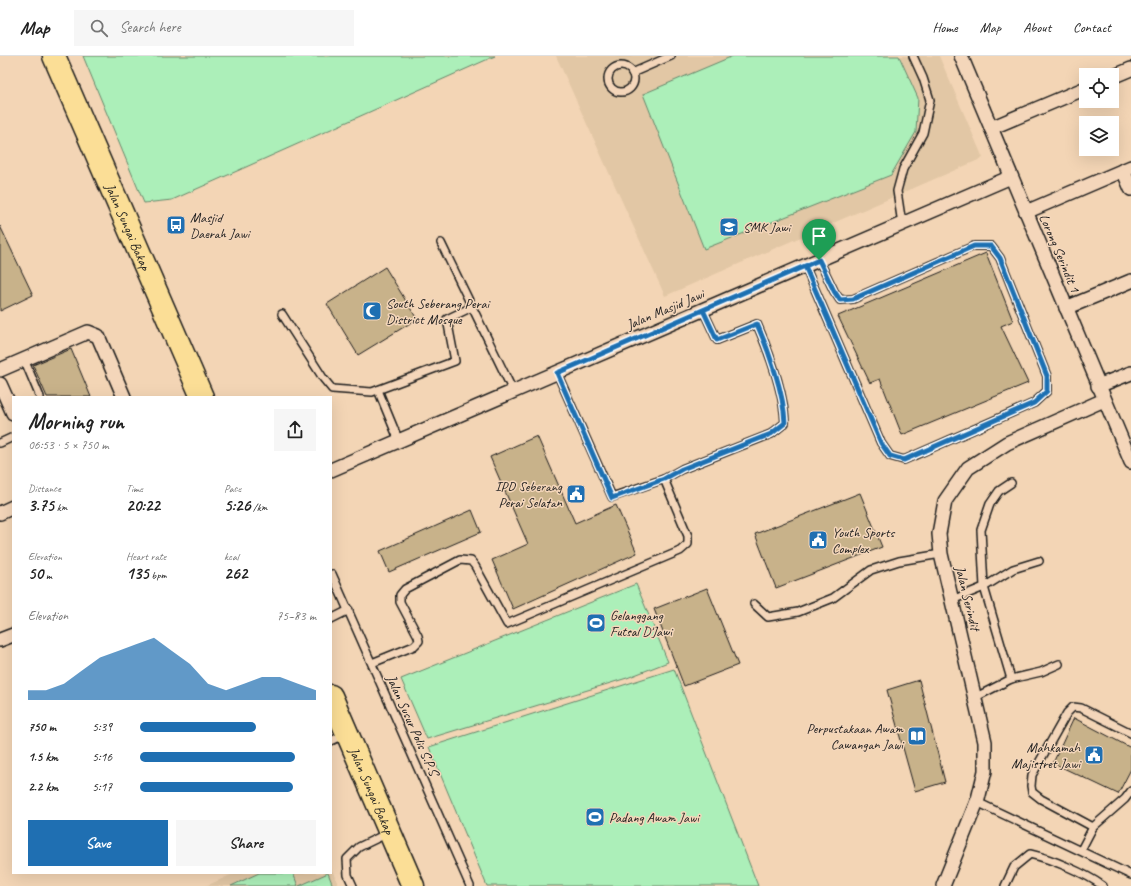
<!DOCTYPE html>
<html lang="en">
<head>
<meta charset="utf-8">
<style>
  :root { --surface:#fff; --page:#f6f6f6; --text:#222; --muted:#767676; --line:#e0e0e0; --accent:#1f6fb2 }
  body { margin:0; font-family:Caveat,sans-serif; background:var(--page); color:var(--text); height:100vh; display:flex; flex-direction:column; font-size:15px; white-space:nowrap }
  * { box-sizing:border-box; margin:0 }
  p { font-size:13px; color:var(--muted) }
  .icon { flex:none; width:22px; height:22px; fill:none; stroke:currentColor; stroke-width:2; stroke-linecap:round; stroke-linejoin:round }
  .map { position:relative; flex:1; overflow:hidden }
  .panel { position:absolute; left:12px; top:340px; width:320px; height:478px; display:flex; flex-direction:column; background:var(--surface); border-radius:0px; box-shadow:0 4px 16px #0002 }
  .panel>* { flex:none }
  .fabs { position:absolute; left:1079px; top:12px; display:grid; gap:8px }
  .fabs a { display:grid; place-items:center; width:40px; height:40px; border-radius:0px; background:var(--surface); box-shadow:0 4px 16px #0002; font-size:20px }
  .pin { position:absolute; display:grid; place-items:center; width:34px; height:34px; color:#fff; margin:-41px -17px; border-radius:50% 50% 50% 0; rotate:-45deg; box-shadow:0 0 4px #0007 }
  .pin .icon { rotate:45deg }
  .round { display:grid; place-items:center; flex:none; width:42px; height:42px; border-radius:0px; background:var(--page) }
  .summary { display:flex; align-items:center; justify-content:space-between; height:68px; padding:0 16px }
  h1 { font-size:22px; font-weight:600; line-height:30px }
  .figures { display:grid; grid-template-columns:repeat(3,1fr); gap:6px; height:68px; padding:4px 16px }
  .figures div { display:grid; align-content:center }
  .figures b { font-size:17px; font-weight:600 }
  .figures small { font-size:11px; font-weight:400 }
  .figures p { font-size:11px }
  .chart { height:112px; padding:8px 16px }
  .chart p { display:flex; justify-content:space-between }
  .chart svg { width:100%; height:72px; margin-top:4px; fill:var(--accent); opacity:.7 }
  .cta { display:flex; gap:8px; margin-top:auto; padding:8px 16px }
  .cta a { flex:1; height:46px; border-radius:0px; background:var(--accent); color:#fff; font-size:16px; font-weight:600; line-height:46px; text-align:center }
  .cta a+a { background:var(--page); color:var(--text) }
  ul { padding:0 16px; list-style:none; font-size:13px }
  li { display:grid; grid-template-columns:64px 48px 1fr; align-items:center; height:30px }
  li i { height:10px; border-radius:5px; background:var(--accent) }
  header { display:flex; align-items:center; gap:24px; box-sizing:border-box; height:56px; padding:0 20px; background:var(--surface); border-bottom:1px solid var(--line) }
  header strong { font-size:19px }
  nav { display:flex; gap:22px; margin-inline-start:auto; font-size:14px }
  .search { width:280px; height:36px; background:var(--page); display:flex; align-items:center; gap:10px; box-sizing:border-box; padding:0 14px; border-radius:0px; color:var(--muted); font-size:15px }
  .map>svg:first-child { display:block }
  .built { fill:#e2c7a5 }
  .green { fill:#acefb9; stroke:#64866a }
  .building { fill:#c8b28a; stroke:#1c1c1c }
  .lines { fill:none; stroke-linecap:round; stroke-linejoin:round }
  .service-casing { stroke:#1c1c1c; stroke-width:10 }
  .minor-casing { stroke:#1c1c1c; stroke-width:16 }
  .trunk-casing { stroke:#1c1c1c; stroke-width:25 }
  .service { stroke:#f4d6ba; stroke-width:7 }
  .minor { stroke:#f4d6ba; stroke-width:13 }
  .trunk { stroke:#fbde96; stroke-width:22 }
  .route-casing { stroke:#fff; stroke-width:8 }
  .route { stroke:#1f6fb2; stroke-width:5 }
  .labels { text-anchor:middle; stroke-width:3; stroke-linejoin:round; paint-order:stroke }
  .poi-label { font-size:14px; fill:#1c1c1c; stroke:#f4d6ba; text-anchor:start }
  .street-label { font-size:14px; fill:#1c1c1c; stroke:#f4d6ba }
</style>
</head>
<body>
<header>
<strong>Map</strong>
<div class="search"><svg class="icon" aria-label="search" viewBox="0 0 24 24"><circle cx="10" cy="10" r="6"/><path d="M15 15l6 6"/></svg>Search here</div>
<nav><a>Home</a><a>Map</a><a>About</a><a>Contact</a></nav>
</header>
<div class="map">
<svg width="1131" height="830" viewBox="0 0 1131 830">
  <rect width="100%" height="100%" fill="#f3d5b5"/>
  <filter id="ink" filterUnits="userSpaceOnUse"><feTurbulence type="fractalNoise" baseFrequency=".025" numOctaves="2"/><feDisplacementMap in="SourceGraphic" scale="8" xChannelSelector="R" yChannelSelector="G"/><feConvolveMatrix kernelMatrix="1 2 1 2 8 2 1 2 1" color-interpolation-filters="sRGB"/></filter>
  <g filter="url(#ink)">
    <g class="built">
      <polygon points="556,0 939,0 983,102 665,240"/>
      <polygon points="331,812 339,830 206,830 235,817 331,817"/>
    </g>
    <g class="green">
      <polygon points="83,0 495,0 172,144 144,147"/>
      <polygon points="733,0 899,0 918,42 916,76 891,119 704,193 643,38"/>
      <polygon points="636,528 668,606 627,622 427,683 401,623"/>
      <polygon points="674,613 758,830 487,830 429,691"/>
      <polygon points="259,817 293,817 298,830 231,830"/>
      <polygon points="328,817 333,830 299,830"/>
    </g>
    <g class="building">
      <polygon points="0,170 33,239 0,255"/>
      <polygon points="986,197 1013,265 1001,270 1028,327 902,379 880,323 870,327 838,260"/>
      <polygon points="385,211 417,263 358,299 327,248"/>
      <polygon points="71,293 91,341 47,341 33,309"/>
      <polygon points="537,380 575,467 616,449 637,497 513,553 492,504 528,488 490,401"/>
      <polygon points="860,437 882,491 776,532 755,478"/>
      <polygon points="472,454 481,476 389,516 380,495"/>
      <polygon points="707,532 738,609 684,630 654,553"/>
      <polygon points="919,624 945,726 915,735 887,634"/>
      <polygon points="1074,662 1131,692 1131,713 1118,738 1053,707"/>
    </g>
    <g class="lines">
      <defs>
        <g id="service">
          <circle cx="621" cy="23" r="13"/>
          <polyline points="632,17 671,0"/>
          <polyline points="902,168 897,135 903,113 923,77 930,44 923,22 913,0"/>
          <polyline points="441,187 513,335"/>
          <polyline points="805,210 881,387 890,400 904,404 1034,347 1047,335 1047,320 1000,202 991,190 974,190 853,243 840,244 834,235 819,204"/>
          <polyline points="282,258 323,322 332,333 372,336 455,305 447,263 472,251"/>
          <polyline points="24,303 40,341"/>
          <path d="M557,317L612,441L664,423L682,413L771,378L785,367C784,337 769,296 757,268L717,284L703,254"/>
          <polyline points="378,334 399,385"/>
          <polyline points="0,387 13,381"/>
          <polyline points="1011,427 999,435 990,448 981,474 984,531 1011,623"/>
          <polyline points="332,518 470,830"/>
          <polyline points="952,544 984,531 1013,513 1039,505"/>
          <polyline points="754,548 768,561 798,556 833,542 871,514 899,505 941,498"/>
          <polyline points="331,563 349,554"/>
          <polyline points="372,607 414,590 419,585 418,580 400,546 400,539 405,533 460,504 471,505 475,510 507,568 680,495 688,488 688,480 664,423"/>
          <polyline points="976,641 1011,623 1041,616 1059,608"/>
          <polyline points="331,685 346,678"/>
          <polyline points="977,746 1131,819"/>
          <polyline points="1093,771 1041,743 1032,736 1031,730 1032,719 1067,657 1073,651 1081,652 1131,677"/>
          <polyline points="1081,794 1093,771 1125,743 1131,735"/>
          <polyline points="353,830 348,819 347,803 359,791 388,777"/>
          <path d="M1005,830L1014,811L1030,798C1052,803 1085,817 1103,830"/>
        </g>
        <g id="minor">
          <polyline points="961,0 1131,406"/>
          <polyline points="1112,21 1131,13"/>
          <polyline points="991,72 1086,32"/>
          <polyline points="1123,114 1131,133"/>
          <polyline points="1026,156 1131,111"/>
          <polyline points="1066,252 1131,225"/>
          <polyline points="0,314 88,276 98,280 124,341"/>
          <polyline points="0,328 13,357"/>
          <polyline points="1098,330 1131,317"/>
          <polyline points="331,414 1011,121"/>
          <polyline points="0,457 13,451"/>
          <polyline points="0,584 13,579"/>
          <polyline points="943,830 978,743 985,715 985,686 941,498 939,478 945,445 968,412 1007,387 1104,344"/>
        </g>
        <g id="trunk">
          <path id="s1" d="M54,0L202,341"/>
          <path id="s2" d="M331,640L413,830"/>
        </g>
      </defs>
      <use href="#service" class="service-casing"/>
      <use href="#minor" class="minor-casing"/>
      <use href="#trunk" class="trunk-casing"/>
      <use href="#service" class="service"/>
      <use href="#minor" class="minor"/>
      <use href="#trunk" class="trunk"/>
    </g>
  </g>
  <g class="lines" filter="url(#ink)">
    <defs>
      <path id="route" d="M819,204L703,254L717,284L757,268C769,295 784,337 785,367L771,378L682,413L664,423L612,442L557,317L805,210L881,387L890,400L904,404L1034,347L1047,335V320L1000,202L991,190H974L853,243L840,244L834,235L819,204"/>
    </defs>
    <use href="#route" class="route-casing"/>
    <use href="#route" class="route"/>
  </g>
  <defs>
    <symbol id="bus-square" viewBox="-11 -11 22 22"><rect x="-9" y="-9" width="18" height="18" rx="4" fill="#1f6fb2" stroke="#f4d6ba"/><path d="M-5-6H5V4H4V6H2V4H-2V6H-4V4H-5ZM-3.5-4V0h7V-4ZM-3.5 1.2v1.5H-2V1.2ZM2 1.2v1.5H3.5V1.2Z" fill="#fff"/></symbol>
    <symbol id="school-square" viewBox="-11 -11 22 22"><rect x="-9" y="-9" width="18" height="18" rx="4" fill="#1f6fb2" stroke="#f4d6ba"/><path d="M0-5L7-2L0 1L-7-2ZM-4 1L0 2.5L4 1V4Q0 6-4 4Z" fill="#fff"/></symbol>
    <symbol id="mosque-square" viewBox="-11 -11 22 22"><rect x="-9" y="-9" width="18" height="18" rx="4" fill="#1f6fb2" stroke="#f4d6ba"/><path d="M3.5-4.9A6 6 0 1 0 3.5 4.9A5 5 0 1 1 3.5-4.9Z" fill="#fff"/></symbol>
    <symbol id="civic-square" viewBox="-11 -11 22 22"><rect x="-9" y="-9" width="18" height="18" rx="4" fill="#1f6fb2" stroke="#f4d6ba"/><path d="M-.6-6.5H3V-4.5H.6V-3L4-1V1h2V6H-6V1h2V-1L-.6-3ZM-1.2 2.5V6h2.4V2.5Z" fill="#fff"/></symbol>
    <symbol id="stadium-square" viewBox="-11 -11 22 22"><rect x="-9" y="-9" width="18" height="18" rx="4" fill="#1f6fb2" stroke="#f4d6ba"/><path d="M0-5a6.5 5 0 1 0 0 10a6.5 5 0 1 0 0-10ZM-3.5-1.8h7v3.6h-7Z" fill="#fff"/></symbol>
    <symbol id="library-square" viewBox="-11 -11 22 22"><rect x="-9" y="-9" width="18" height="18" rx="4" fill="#1f6fb2" stroke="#f4d6ba"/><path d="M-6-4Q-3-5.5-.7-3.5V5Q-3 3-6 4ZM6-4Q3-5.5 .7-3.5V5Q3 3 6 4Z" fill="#fff"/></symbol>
  </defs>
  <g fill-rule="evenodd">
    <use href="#bus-square" x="165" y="158" width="22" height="22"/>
    <use href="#school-square" x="718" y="160" width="22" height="22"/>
    <use href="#mosque-square" x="361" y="244" width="22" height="22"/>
    <use href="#civic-square" x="565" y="427" width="22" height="22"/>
    <use href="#civic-square" x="807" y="473" width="22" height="22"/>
    <use href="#stadium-square" x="585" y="556" width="22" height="22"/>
    <use href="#library-square" x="906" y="669" width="22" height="22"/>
    <use href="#civic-square" x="1083" y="688" width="22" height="22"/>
    <use href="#stadium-square" x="584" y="750" width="22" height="22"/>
  </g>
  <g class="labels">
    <g class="poi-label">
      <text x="190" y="166">Masjid<tspan x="190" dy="16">Daerah Jawi</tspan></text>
      <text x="743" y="176">SMK Jawi</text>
      <text x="386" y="252">South Seberang Perai<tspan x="386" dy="16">District Mosque</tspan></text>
      <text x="562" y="435" text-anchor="end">IPD Seberang<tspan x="562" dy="16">Perai Selatan</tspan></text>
      <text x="832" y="481">Youth Sports<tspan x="832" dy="16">Complex</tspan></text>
      <text x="610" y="564">Gelanggang<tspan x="610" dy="16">Futsal D'Jawi</tspan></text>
      <text x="903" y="677" text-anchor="end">Perpustakaan Awam<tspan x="903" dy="16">Cawangan Jawi</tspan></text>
      <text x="1080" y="696" text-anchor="end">Mahkamah<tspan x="1080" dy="16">Majistret Jawi</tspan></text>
      <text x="609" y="766">Padang Awam Jawi</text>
    </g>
    <g class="street-label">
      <text dy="5" stroke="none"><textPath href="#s1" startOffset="186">Jalan Sungai Bakap</textPath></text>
      <text transform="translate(1060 197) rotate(67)" y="5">Lorong Serindit 1</text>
      <text transform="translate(665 253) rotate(-23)" y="5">Jalan Masjid Jawi</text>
      <text transform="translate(968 542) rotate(76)" y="5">Jalan Serindit</text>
      <text transform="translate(413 669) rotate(66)" y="5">Jalan Susur Polis S.P.S</text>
      <text dy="5" stroke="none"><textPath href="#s2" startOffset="103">Jalan Sungai Bakap</textPath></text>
    </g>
  </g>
</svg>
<div class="fabs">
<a><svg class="icon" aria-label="locate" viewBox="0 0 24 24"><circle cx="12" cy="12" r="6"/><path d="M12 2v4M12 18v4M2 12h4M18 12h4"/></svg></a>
<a><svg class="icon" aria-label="layers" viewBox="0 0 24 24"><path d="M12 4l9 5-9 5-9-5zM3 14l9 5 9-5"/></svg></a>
</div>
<div class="pin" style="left:819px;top:204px;background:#1e9e55"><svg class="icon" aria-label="arrive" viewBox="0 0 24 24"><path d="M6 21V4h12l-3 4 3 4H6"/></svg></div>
<section class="panel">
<div class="summary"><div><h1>Morning run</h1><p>06:53 · 5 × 750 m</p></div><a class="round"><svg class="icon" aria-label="share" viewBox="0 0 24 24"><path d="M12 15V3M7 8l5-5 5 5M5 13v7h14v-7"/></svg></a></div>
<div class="figures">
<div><p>Distance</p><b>3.75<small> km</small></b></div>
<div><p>Time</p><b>20:22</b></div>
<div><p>Pace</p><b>5:26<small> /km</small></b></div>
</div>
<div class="figures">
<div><p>Elevation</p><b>50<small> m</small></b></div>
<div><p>Heart rate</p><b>135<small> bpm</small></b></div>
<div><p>kcal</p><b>262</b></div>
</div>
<div class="chart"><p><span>Elevation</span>75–83 m</p>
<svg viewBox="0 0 160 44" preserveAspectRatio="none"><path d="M0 44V38L10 38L20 34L30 26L40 18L50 14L60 10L70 6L80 14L90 22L100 34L110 38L120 34L130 30L140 30L150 34L160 38V44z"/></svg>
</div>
<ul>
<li><b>750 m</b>5:39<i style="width:66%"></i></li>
<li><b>1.5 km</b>5:16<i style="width:88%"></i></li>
<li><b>2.2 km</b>5:17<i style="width:87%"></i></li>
</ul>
<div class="cta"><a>Save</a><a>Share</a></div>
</section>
</div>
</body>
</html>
